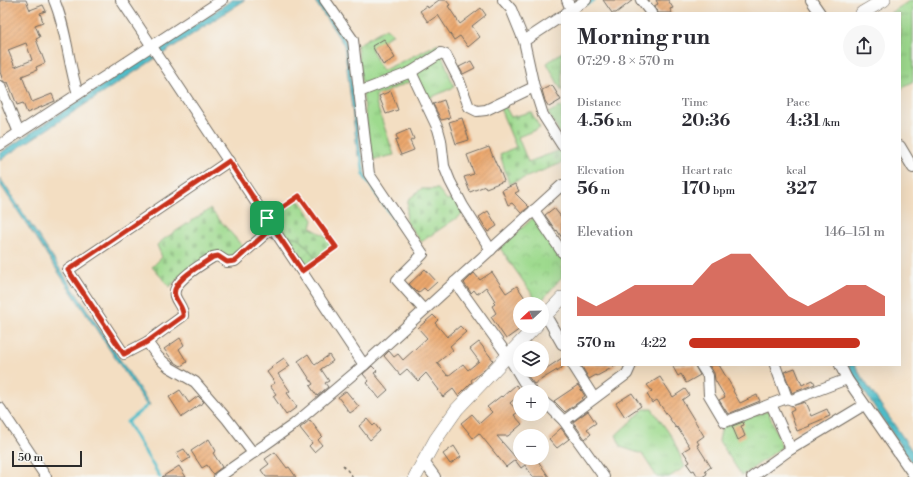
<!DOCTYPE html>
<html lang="en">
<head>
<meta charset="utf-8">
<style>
  :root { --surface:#fff; --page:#f7f7f7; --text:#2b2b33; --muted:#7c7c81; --accent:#c8321e }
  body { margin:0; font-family:"Libre Bodoni",serif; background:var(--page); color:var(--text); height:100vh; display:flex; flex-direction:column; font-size:15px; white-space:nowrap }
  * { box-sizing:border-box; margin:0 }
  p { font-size:13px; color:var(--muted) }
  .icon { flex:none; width:22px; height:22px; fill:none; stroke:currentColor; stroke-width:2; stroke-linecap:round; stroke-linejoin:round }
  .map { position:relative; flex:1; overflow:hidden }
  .drawer { position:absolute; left:561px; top:12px; width:340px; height:354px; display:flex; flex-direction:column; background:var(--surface); border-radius:0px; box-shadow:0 4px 16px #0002 }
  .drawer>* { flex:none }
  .needle { width:26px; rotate:248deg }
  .fabs { position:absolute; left:513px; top:297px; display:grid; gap:8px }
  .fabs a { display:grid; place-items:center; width:36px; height:36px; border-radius:50%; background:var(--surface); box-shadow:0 4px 16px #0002; font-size:20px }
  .scale { position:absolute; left:12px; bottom:10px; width:70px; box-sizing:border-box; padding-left:4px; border:2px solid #2b2b2b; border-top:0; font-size:11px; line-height:14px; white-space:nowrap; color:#2b2b2b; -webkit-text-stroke:3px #f6f6f2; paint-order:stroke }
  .pin { position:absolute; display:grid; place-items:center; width:34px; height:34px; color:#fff; margin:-17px; border-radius:8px; box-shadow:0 2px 6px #0006 }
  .round { display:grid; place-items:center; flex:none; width:42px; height:42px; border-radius:21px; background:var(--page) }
  .overview { display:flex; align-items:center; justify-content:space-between; height:68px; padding:0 16px }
  h1 { font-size:22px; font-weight:700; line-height:30px }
  .figures { display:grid; grid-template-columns:repeat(3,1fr); gap:6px; height:68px; padding:4px 16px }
  .figures div { display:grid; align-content:center }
  .figures b { font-size:17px; font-weight:700 }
  .figures small { font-size:11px; font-weight:400 }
  .figures p { font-size:11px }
  .chart { height:112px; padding:8px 16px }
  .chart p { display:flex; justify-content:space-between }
  .chart svg { width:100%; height:72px; margin-top:4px; fill:var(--accent); opacity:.7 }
  ul { padding:0 16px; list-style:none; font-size:13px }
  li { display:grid; grid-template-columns:64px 48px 1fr; align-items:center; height:30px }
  li i { height:10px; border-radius:5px; background:var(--accent) }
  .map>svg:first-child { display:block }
  .grass { fill:url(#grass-tufts); stroke:#64825c }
  .cemetery { fill:url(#cemetery-stones); stroke:#64825c }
  .park { fill:url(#park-crowns); stroke:#64825c }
  .garden { fill:url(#garden-furrows); stroke:#64825c }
  .water { fill:url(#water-ripples); stroke:#3d747a }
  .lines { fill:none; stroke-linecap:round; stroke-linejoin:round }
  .stream { stroke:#4fbcc8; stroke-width:3 }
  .building { fill:url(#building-hatch); fill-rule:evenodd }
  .minor-casing { stroke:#716a60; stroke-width:12 }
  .major-casing { stroke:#716a60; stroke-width:14 }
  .path { stroke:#716a60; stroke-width:1.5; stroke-dasharray:3 3; stroke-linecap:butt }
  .minor { stroke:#fff; stroke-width:10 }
  .major { stroke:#fff; stroke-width:13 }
  .route-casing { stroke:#fff; stroke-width:8 }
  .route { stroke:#c8321e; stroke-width:5 }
</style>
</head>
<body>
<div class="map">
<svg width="913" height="477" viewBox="0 0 913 477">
  <defs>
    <pattern id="grass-tufts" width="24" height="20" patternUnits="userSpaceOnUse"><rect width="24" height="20" fill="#9eda8e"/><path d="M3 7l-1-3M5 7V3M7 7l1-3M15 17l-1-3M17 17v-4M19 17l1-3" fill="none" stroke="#88bb7b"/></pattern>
    <pattern id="cemetery-stones" width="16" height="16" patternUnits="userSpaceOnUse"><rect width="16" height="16" fill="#9eda8e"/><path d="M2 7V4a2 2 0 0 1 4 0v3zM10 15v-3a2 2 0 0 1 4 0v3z" fill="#88bb7b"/></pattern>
    <pattern id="park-crowns" width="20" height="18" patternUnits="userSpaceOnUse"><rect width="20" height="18" fill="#9eda8e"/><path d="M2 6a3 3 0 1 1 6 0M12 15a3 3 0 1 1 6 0" fill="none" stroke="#88bb7b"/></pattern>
    <pattern id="garden-furrows" width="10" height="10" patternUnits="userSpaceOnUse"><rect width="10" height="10" fill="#9eda8e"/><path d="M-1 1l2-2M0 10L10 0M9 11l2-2" fill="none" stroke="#88bb7b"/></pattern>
    <pattern id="water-ripples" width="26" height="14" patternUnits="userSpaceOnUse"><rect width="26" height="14" fill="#4fbcc8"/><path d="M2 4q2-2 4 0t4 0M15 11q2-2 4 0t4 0" fill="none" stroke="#4299a3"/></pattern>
    <pattern id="building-hatch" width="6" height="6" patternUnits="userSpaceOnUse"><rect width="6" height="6" fill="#eba76d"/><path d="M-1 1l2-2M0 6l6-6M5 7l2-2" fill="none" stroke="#bf885a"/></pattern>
  </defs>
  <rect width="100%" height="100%" fill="#f6f6f2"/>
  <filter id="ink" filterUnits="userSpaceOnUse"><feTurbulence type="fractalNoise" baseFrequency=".025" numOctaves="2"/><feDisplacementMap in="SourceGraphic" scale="8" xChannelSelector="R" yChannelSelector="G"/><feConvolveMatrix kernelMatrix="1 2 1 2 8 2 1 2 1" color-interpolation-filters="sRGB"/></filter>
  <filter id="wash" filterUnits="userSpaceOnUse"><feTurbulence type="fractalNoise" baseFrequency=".012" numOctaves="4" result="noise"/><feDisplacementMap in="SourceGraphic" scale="16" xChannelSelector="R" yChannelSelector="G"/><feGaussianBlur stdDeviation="0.9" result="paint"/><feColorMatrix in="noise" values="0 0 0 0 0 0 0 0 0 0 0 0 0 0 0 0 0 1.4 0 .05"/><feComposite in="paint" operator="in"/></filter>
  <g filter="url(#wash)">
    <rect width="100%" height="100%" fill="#f3dec2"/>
    <g class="grass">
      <polygon points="911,0 913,0 913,81 900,90 900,13 890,13"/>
      <polygon points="386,28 393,34 371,48 382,71 438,44 454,87 430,98 414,80 376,96 376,103 394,155 371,160 357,45"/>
      <polygon points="562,52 562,91 547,63"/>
      <polygon points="562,106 562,137 548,113"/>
      <polygon points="644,409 652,409 672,437 685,467 669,477 657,477 642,454 621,447 616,435"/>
      <polygon points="768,411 782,447 742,476 719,441 722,425"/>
    </g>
    <g class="cemetery">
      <polygon points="504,104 511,117 531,112 540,128 518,137 528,162 561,150 562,151 562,163 509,184 500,154 516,147 499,106"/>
      <polygon points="421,189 438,189 447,200 457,197 464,213 421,242 406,221 408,200"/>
      <polygon points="295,201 301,202 313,220 311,228 327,237 330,245 327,252 316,258 299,238 283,235 273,222 274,216"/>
      <polygon points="210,209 245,249 235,259 227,260 218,253 182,275 170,287 152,267 162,257 157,245 164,239"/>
    </g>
    <polygon class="park" points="535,216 562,257 562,277 559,280 539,304 500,248"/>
    <polygon class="garden" points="283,235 299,238 316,258 302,267"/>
    <g class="water">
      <polygon points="232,0 245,0 0,160 0,153"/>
      <polygon points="314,0 318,0 347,43 361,154 358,156 344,45"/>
      <polygon points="0,178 150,405 147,406 0,184"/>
      <polygon points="848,365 855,365 861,376 913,452 913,465 854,376"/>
    </g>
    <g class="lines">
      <g class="stream">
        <polyline points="588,4 594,0"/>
        <polyline points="361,154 364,176 399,227"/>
        <polyline points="710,373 710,374 722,365"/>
        <polyline points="147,406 127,422 160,477"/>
      </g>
    </g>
    <g id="blocks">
      <g class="building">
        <path d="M0,0H26L30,10L43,5L46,11L40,13L43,22L35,25L40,37L36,39L45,63L36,67L37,70L22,76L32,102L52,94L55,101L27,113L23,103L17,105L8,82L6,83L3,81L0,72ZM26,43L32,60L15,67L8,50Z"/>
        <polygon points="439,0 446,0 450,5 448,6 460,24 481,8 486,15 472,26 480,37 468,47 460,36 454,40 438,15 428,22 420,11 427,6 428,8"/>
        <polygon points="603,0 633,0 616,13 612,13"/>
        <polygon points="656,0 668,0 673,8 670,9 672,13 658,13 654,6 658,4"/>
        <polygon points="384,39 395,58 383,65 372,46"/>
        <polygon points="471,61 475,68 463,74 459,67"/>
        <polygon points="552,85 561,100 549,107 545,101 542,90"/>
        <polygon points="391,91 398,110 386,114 379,96"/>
        <polygon points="444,100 450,118 441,120 433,104"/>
        <polygon points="462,118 469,140 456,144 449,122"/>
        <polygon points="410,129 414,139 410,141 414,150 401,155 395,141 398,140 396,135"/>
        <polygon points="489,147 497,166 498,166 504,181 486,188 485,186 470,192 464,177 474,174 467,155"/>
        <polygon points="515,184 519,191 515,193 529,207 521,213 512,203 508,205 502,190"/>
        <polygon points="554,208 562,218 562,238 557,230 556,231 545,215"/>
        <polygon points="488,211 497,226 488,232 479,217"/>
        <polygon points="425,269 437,282 427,291 424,288 418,293 409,284"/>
        <polygon points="492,272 506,293 517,286 527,301 523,304 520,304 520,329 506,339 491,317 496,313 492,306 495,304 493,302 495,301 486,287 477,294 474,290 471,293 464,283 474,273 480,280"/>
        <polygon points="433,315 438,320 435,323 447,337 460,326 466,332 450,346 453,350 437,363 448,376 463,364 468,370 479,361 470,349 479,342 493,360 482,372 471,380 472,382 458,396 453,389 443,397 438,391 439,390 426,373 418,381 407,369 400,375 384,356 389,351 394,357 398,354 403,360 427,338 418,328"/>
        <polygon points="180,338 184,345 179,349 187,362 181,366 173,361 164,349"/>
        <polygon points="308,354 315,365 329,355 333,361 321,369 329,381 325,383 328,387 317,396 310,386 313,384 298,361"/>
        <polygon points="284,358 290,366 278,374 290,391 287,393 297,407 286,415 273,396 276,394 270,386 275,383 267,372 272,368 271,367"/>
        <polygon points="562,358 562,368 557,372 557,370 534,384 527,375 529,374 526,370 544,370"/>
        <polygon points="581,365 617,365 597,376 596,375 589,379"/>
        <polygon points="677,365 695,365 696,368 700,375 686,383 681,374 678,376 673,367"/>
        <polygon points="709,365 719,365 734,390 733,391 740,403 757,395 760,401 728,414 719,400 725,397 715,380 714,373"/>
        <polygon points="372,366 377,371 374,373 388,390 379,398 367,383 369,381 363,374"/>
        <polygon points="795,368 802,385 813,380 815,384 792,393 784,372"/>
        <polygon points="660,377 673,397 685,389 689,395 682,400 704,436 697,441 699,444 697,445 711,467 705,471 707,474 702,477 698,477 694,470 692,471 687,464 690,462 683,451 690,447 677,427 676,428 657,400 652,403 647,394 652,391 647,385"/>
        <polygon points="516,385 522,392 520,392 520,394 510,403 518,412 514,415 522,424 508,436 497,436 516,458 536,458 549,477 533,477 525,465 521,468 515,460 506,467 479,433 473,438 461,423 472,414 480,423 492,412 487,407 501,396 502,397"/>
        <polygon points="578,385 585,396 582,398 583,399 565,412 554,401"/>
        <polygon points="180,390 189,403 198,396 204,402 182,417 169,397"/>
        <polygon points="346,391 359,407 350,413 338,397"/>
        <polygon points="632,393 641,406 625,417 616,403"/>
        <polygon points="805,402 811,416 827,409 830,416 809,425 810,426 797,431 790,412 794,410 792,406"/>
        <polygon points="588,411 596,423 587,429 591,434 585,439 573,422"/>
        <polygon points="367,419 373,426 375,424 380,431 370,440 359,426"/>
        <polygon points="310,420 322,436 318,440 322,445 314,452 309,446 312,443 300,428"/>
        <polygon points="743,422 744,425 741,426 745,436 738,440 732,426"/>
        <polygon points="561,428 569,439 557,448 549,439"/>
        <polygon points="209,439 216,451 213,453 222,467 213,474 207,465 202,468 191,451"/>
        <polygon points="454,446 461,457 450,464 443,454"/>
        <polygon points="184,449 190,458 182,463 176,453"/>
        <polygon points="275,452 287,468 289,467 296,477 266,477 261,470 269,464 265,459"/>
        <polygon points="179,466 186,477 162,477"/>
      </g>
    </g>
  </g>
  <g filter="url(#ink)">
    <use href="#blocks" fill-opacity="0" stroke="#716a60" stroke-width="1"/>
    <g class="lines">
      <defs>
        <g id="minor">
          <path d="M54,0C67,30 68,63 78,94"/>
          <polyline points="121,0 364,365"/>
          <polyline points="325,0 353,40 369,174 423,254 397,280 424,310"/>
          <polyline points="503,0 511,9 524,41 534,87 543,115 562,145"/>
          <polyline points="567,0 571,10"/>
          <polyline points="641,0 651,13"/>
          <polyline points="811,0 820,13"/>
          <polyline points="566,13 586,0"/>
          <polyline points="524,41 562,16"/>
          <polyline points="411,72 441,53 446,55 459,80 469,107 477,111 486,110 534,87"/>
          <polyline points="0,86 19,133"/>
          <polyline points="359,92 411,72 438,129 441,140 444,166 450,181 463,206 491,250"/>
          <polyline points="0,145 222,0"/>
          <polyline points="900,146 913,168"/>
          <polyline points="534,210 562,252"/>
          <polyline points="455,282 562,185"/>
          <polyline points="545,316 549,321 562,344"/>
          <polyline points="147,342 124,354 68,270 229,161"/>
          <polyline points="573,365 594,398"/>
          <polyline points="701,365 708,376 709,395 725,422 771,404 791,449"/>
          <polyline points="840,365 847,379 913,474"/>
          <polyline points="787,398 792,400 847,379"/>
          <polyline points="542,401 550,407 564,421 604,477"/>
          <polyline points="771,404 787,398 775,365"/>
          <polyline points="0,408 46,477"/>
          <polyline points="564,421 627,374 631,365"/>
          <path d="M253,453L227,419L195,382L169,367L158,357L147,342L183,316C184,308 177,303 175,296C171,281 203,264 213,257L218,256L227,262L235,261L273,227"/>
          <polyline points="424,462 435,477"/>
          <polyline points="219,477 293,425 364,365 455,282 508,356 523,381 532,392"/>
          <polyline points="752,477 791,449 864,405"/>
        </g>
        <g id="major">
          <polyline points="862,13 884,0"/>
          <polyline points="542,319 562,298"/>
          <polyline points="415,477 436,439 457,409 536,326"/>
        </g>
      </defs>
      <use href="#minor" class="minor-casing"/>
      <use href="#major" class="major-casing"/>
      <g class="path">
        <polyline points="275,213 299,196 336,247 310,265"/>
        <polyline points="343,465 353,477"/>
      </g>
      <use href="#minor" class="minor"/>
      <use href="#major" class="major"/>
    </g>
  </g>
  <g class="lines" filter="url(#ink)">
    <defs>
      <path id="route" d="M267,218L273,227L235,261L227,262L218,256L213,257C203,264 170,281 175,296C177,303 184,308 183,316L147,342L124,354L68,270L229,161L302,271L336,247L299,196L267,218"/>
    </defs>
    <use href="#route" class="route-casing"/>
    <use href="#route" class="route"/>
  </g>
</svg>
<div class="fabs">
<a><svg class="needle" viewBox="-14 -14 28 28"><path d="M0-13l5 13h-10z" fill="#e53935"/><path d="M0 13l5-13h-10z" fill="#7c7c81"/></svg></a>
<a><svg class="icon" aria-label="layers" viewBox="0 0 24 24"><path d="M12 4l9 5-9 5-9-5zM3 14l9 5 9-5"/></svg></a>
<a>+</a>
<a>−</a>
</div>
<div class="scale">50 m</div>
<div class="pin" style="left:267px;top:218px;background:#1e9e55"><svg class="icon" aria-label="arrive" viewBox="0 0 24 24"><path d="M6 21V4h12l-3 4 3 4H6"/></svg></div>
<section class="drawer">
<div class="overview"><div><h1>Morning run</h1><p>07:29 · 8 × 570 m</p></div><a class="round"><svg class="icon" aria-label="share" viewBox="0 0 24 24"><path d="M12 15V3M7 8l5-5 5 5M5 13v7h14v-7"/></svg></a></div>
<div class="figures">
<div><p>Distance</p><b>4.56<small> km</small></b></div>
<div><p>Time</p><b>20:36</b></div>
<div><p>Pace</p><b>4:31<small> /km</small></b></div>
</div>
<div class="figures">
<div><p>Elevation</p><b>56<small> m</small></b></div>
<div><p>Heart rate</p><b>170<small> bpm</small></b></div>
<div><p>kcal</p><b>327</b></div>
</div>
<div class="chart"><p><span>Elevation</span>146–151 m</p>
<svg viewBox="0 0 160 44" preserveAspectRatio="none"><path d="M0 44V32L10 38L20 32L30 25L40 25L50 25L60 25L70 12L80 6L90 6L100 19L110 32L120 38L130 32L140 25L150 25L160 32V44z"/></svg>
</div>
<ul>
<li><b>570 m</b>4:22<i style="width:87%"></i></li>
</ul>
</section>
</div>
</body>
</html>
